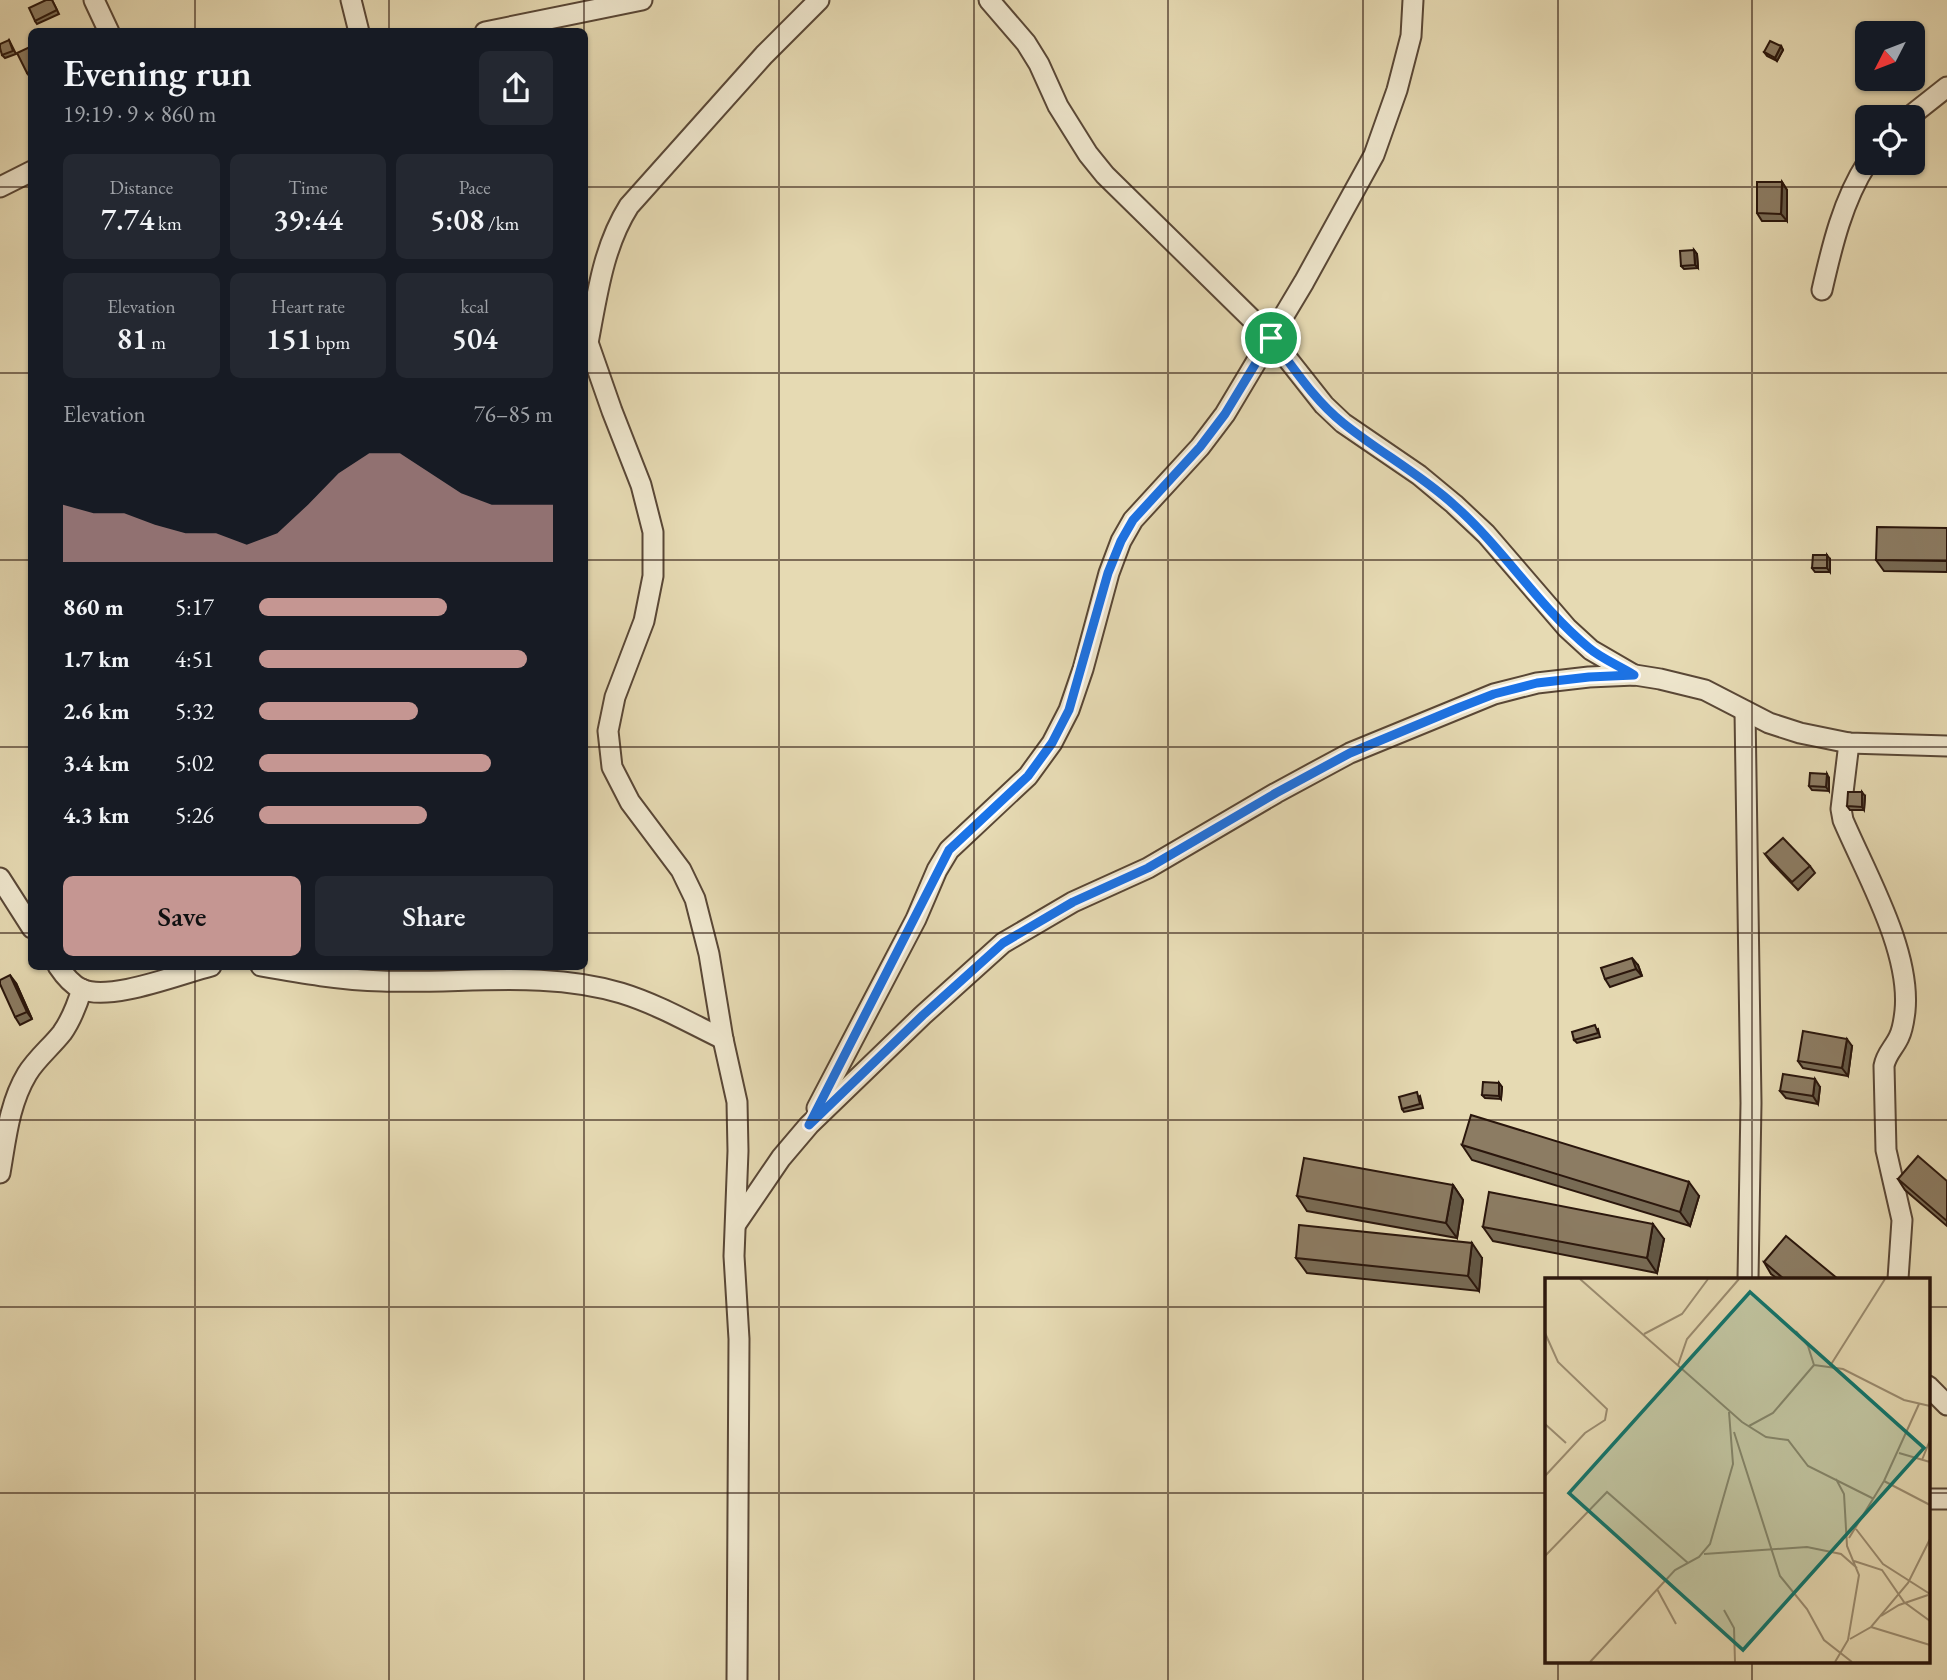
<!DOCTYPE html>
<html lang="en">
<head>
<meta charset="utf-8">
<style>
  :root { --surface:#171b24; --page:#242831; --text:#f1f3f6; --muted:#9ea1a6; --accent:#c59692 }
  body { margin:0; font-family:"EB Garamond",serif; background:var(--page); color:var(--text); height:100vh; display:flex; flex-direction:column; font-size:26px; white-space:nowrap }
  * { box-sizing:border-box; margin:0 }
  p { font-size:23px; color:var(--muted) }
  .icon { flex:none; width:38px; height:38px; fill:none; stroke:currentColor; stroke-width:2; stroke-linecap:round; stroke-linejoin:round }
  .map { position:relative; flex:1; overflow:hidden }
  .side { position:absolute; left:28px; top:28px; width:560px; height:942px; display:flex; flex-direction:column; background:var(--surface); border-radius:10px; box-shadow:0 2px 5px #0004 }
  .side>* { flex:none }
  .needle { width:46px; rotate:228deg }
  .controls { position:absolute; left:1855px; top:21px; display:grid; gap:14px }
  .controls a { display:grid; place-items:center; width:70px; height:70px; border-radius:10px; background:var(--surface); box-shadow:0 2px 5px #0004; font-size:35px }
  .pin { position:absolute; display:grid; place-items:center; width:60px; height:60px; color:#fff; margin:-30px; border:4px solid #fff; border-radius:50%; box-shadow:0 2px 7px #0007 }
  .round { display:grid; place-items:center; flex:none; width:74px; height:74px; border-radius:10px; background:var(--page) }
  .head { display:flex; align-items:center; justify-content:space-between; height:119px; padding:0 35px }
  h1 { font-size:38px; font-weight:600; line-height:52px }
  .figures { display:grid; grid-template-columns:repeat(3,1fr); gap:10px; height:119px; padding:7px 35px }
  .figures div { display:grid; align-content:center; border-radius:10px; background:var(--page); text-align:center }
  .figures b { font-size:30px; font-weight:600 }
  .figures small { font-size:19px; font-weight:400 }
  .figures p { font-size:19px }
  .chart { height:196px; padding:14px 35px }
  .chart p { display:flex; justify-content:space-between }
  .chart svg { width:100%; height:126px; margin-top:7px; fill:var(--accent); opacity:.7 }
  .primary-button { display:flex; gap:14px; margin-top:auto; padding:14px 35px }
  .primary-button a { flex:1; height:80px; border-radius:10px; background:var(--accent); color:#111; font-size:28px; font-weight:600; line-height:80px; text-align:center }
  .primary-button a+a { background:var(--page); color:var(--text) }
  ul { padding:0 35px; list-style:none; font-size:23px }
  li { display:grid; grid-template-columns:112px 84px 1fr; align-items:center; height:52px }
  li i { height:18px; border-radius:9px; background:var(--accent) }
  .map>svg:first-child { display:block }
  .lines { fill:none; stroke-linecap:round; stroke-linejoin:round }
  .minor-casing { stroke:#594736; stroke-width:23 }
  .minor { stroke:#efe7ce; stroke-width:19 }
  .wall { fill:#786b55; stroke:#2a160c; stroke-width:2 }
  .shaded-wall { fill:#625745; stroke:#2a160c; stroke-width:2 }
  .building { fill:#8c7c63; stroke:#2a160c; stroke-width:2 }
  .route-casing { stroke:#fff; stroke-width:14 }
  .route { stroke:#1a73e8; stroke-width:9 }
  .grid { fill:none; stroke:#2a160c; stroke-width:2; stroke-opacity:0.55 }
  .inset-road { fill:none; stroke:#9b8c70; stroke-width:2 }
  .view { fill:#0f766e; fill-opacity:0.15; stroke:#0f766e; stroke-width:3.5 }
  .inset-edge { fill:none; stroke:#2a160c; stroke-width:3.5 }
</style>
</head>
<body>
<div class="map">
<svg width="1947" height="1680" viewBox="0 0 1947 1680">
  <rect width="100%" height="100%" fill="#e6dab3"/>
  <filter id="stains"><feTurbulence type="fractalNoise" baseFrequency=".00286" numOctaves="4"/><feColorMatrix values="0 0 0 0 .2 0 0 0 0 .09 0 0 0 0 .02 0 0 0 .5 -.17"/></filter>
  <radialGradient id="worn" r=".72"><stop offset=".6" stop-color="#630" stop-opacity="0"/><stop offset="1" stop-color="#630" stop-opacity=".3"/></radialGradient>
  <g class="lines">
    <defs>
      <g id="minor">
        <polyline points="94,0 109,32"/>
        <polyline points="351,0 359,32"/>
        <polyline points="989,0 1026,43 1039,64 1058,106 1088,154 1105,175 1271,338 1324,405 1343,423 1419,475 1454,504 1486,534 1567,628 1591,650 1634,675"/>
        <polyline points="485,32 642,0"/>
        <polyline points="1909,117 1947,87"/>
        <polyline points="0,187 32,171"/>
        <path d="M1822,290C1832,246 1843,200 1867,163"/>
        <polyline points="584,331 612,411 641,485 653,532 653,576 644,621 615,697 608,731 612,767 630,802 681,870 695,899 709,954 723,1039 737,1102 738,1151 734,1256 739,1339 737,1680"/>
        <path d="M588,343C597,296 603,247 629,206L764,55L819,0"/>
        <polyline points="1745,711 1751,1103 1748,1279"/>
        <path d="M1849,743L1841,809L1843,820C1866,874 1911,951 1905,1011C1904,1020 1903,1029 1899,1037C1894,1048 1886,1054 1884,1066L1886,1150L1902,1220L1898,1279"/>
        <polyline points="0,878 32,928"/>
        <path d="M58,966C64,975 71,984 81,989C110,1002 179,974 211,966"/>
        <path d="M261,966C301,973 341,980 382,981C462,984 544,970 621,993C657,1004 690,1023 723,1039"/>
        <polyline points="817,1108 916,919 937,870 949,850 1028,776 1052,743 1069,710 1083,669 1109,573 1121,541 1133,520 1200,447 1225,414 1304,282 1374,155 1397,90 1411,36 1413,0"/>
        <path d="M0,1173C6,1139 9,1104 27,1074C36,1059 51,1047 62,1033C72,1019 77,1005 82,989"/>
        <polyline points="736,1224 781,1158 809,1125 923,1015 1003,943 1073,902 1148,868 1276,793 1350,753 1494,694 1537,683 1589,677 1635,675 1660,679 1705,690 1769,723 1800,733 1849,743 1947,746"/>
        <polyline points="1928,1386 1947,1405"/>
        <polyline points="1928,1499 1947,1499"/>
      </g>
    </defs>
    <use href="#minor" class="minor-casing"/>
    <use href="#minor" class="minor"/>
  </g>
  <g class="wall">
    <polygon points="52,0 59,14 37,24 35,21"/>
    <polygon points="9,40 16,54 5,58 2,55"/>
    <polygon points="32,46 32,80 27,73"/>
    <polygon points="1781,46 1783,50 1777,61 1767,56 1764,52"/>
    <polygon points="1782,182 1787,190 1787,221 1762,221 1757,213"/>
    <polygon points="1694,250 1697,254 1698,268 1684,269 1681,266"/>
    <polygon points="1947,528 1947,572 1884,571 1876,560"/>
    <polygon points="1830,559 1830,572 1815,572 1812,568"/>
    <polygon points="1829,778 1829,791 1812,790 1809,786"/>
    <polygon points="1865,796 1864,810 1850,810 1847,806"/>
    <polygon points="1765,854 1810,866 1815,873 1798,890 1771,862"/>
    <polygon points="1638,965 1642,976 1610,987 1605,979"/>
    <polygon points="16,983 32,1019 20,1025 15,1017"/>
    <polygon points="1598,1029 1600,1037 1577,1043 1574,1040"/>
    <polygon points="1852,1046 1848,1076 1803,1068 1798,1061"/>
    <polygon points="1499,1083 1502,1087 1501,1099 1485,1098 1482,1095"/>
    <polygon points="1820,1087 1818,1104 1786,1098 1780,1091"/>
    <polygon points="1420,1096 1423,1108 1404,1112 1402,1109"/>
    <polygon points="1462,1145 1699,1196 1690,1226 1472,1160"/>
    <polygon points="1898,1179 1947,1181 1947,1226 1905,1190"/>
    <polygon points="1453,1185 1463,1200 1457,1238 1307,1211 1297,1196"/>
    <polygon points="1483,1227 1664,1239 1657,1273 1493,1241"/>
    <polygon points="1296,1258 1482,1258 1479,1291 1307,1273"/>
    <polygon points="1764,1262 1838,1279 1778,1279 1771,1274"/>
  </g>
  <g class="shaded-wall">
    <polygon points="1781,46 1783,50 1777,61 1775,58"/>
    <polygon points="1782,182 1787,190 1787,221 1781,214"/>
    <polygon points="1694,250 1697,254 1698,268 1695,265"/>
    <polygon points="1827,555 1830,559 1830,572 1827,568"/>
    <polygon points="1827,774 1829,778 1829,791 1826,787"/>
    <polygon points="1862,792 1865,796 1864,810 1862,807"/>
    <polygon points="1632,958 1638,965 1642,976 1636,969"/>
    <polygon points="10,975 16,983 32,1019 27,1012"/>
    <polygon points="1847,1039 1852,1046 1848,1076 1842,1068"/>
    <polygon points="1815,1079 1820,1087 1818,1104 1813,1096"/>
    <polygon points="1499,1083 1502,1087 1501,1099 1499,1096"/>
    <polygon points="1689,1182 1699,1196 1690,1226 1680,1212"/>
    <polygon points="1453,1185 1463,1200 1457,1238 1446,1223"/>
    <polygon points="1653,1224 1664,1239 1657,1273 1647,1258"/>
    <polygon points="1472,1243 1482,1258 1479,1291 1468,1276"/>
  </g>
  <g class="building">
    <polygon points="46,0 52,0 57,10 35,21 29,8"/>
    <polygon points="9,40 13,51 2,55 0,48 0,44"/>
    <polygon points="1770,41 1781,46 1775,58 1764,52"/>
    <polygon points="32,46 32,71 27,73 17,53"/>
    <polygon points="1757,182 1782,182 1781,214 1757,213"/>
    <polygon points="1694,250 1695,265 1681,266 1680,251"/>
    <polygon points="1877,527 1947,528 1947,561 1876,560"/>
    <polygon points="1813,555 1827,555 1827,568 1812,568"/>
    <polygon points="1810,773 1827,774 1826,787 1809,786"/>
    <polygon points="1848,792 1862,792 1862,807 1847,806"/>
    <polygon points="1783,838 1810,866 1792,882 1765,854"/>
    <polygon points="1632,958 1636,969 1605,979 1601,968"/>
    <polygon points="10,975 27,1012 15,1017 0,984 0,980"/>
    <polygon points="1595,1025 1598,1033 1574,1040 1572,1032"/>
    <polygon points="1803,1031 1847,1039 1842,1068 1798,1061"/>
    <polygon points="1783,1074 1815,1079 1813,1096 1780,1091"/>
    <polygon points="1483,1082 1499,1083 1499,1096 1482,1095"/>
    <polygon points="1417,1092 1420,1104 1402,1109 1399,1097"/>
    <polygon points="1471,1115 1689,1182 1680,1212 1462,1145"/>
    <polygon points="1918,1156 1947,1181 1947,1221 1898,1179"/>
    <polygon points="1304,1158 1453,1185 1446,1223 1297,1196"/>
    <polygon points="1489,1192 1653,1224 1647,1258 1483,1227"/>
    <polygon points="1299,1225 1472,1243 1468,1276 1296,1258"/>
    <polygon points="1786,1236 1838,1279 1784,1279 1764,1262"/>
  </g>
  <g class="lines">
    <defs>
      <path id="route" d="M1271,338C1293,367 1314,400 1343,423C1379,452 1420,474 1454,505C1503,548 1538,606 1589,648C1602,659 1620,666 1634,675L1589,677L1537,683L1494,694L1458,708L1350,753L1276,793L1148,868L1073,902L1003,943L923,1015L809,1125L949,850L1028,776L1052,743L1069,710L1108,573L1121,541L1133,520L1200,447L1225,414Z"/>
    </defs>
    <use href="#route" class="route-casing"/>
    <use href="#route" class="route"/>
  </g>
  <path class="grid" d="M195,0V32M389,0V32M584,0V32M779,0V1680M974,0V1680M1168,0V1680M1363,0V1680M1558,0V1279M1752,0V1279M0,187H32M584,187H1947M0,373H32M584,373H1947M0,560H32M584,560H1947M0,747H32M584,747H1947M0,933H32M584,933H1947M195,966V1680M389,966V1680M584,966V1680M0,1120H1947M0,1307H1546M1928,1307H1947M0,1493H1546M1928,1493H1947M1558,1661V1680M1752,1661V1680"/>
  <g transform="translate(1545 1278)">
    <rect width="385" height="385" fill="#e6dab3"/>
    <path class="inset-road" d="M35,1L197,144L221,159L243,162L263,188L329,221M251,53L263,68L269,87M0,55L13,84L62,131L60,142L40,155L0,198M99,56L137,36L163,1M133,87L142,61L194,1M269,87L298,91L359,122L385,128M285,88L340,1M0,146L21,165M204,148L228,135L269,87M189,154L235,298L262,331L279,362L307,384M354,175L385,184M377,182L385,162M339,203L385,227M311,251L338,286L385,316M304,260L339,203L374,126M159,276L262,269L296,276L312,290M0,278L62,214L143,285M309,283L337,292L359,324L385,343M112,311L131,346M179,332L189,350L190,384M336,338L354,327L383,317M326,349L385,367M305,361L326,349L363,305L385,261M45,384L130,292L154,279L165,266L188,186L184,134M290,384L303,362L314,297L302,268L299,216L291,201"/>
    <path class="view" d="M205,14L379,170L198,372L24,215Z"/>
    <rect width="385" height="385" class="inset-edge"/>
  </g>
  <rect width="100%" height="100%" filter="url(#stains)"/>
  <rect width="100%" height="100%" fill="url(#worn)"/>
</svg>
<div class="controls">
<a><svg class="needle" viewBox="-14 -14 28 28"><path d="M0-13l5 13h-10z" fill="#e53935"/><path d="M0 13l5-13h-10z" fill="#9ea1a6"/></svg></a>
<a><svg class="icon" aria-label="locate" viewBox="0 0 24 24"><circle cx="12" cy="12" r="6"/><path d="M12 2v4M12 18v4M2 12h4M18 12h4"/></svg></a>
</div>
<div class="pin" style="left:1271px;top:338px;background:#1e9e55"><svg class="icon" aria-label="arrive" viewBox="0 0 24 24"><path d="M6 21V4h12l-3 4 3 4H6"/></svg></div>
<section class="side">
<div class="head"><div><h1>Evening run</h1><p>19:19 · 9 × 860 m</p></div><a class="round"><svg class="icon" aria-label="share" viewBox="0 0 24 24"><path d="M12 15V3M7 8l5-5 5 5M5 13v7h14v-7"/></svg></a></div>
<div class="figures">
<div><p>Distance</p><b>7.74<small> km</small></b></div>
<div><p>Time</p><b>39:44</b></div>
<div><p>Pace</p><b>5:08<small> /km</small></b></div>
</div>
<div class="figures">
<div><p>Elevation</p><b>81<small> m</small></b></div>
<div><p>Heart rate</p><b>151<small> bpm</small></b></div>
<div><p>kcal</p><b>504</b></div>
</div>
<div class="chart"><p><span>Elevation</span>76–85 m</p>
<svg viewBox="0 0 160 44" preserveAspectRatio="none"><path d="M0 44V24L10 27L20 27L30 31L40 34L50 34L60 38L70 34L80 24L90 13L100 6L110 6L120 13L130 20L140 24L150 24L160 24V44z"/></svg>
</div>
<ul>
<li><b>860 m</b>5:17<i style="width:64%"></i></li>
<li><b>1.7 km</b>4:51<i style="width:91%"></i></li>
<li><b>2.6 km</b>5:32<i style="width:54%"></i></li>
<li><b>3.4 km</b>5:02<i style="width:79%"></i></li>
<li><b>4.3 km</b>5:26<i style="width:57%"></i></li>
</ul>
<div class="primary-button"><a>Save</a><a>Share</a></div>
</section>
</div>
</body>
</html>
